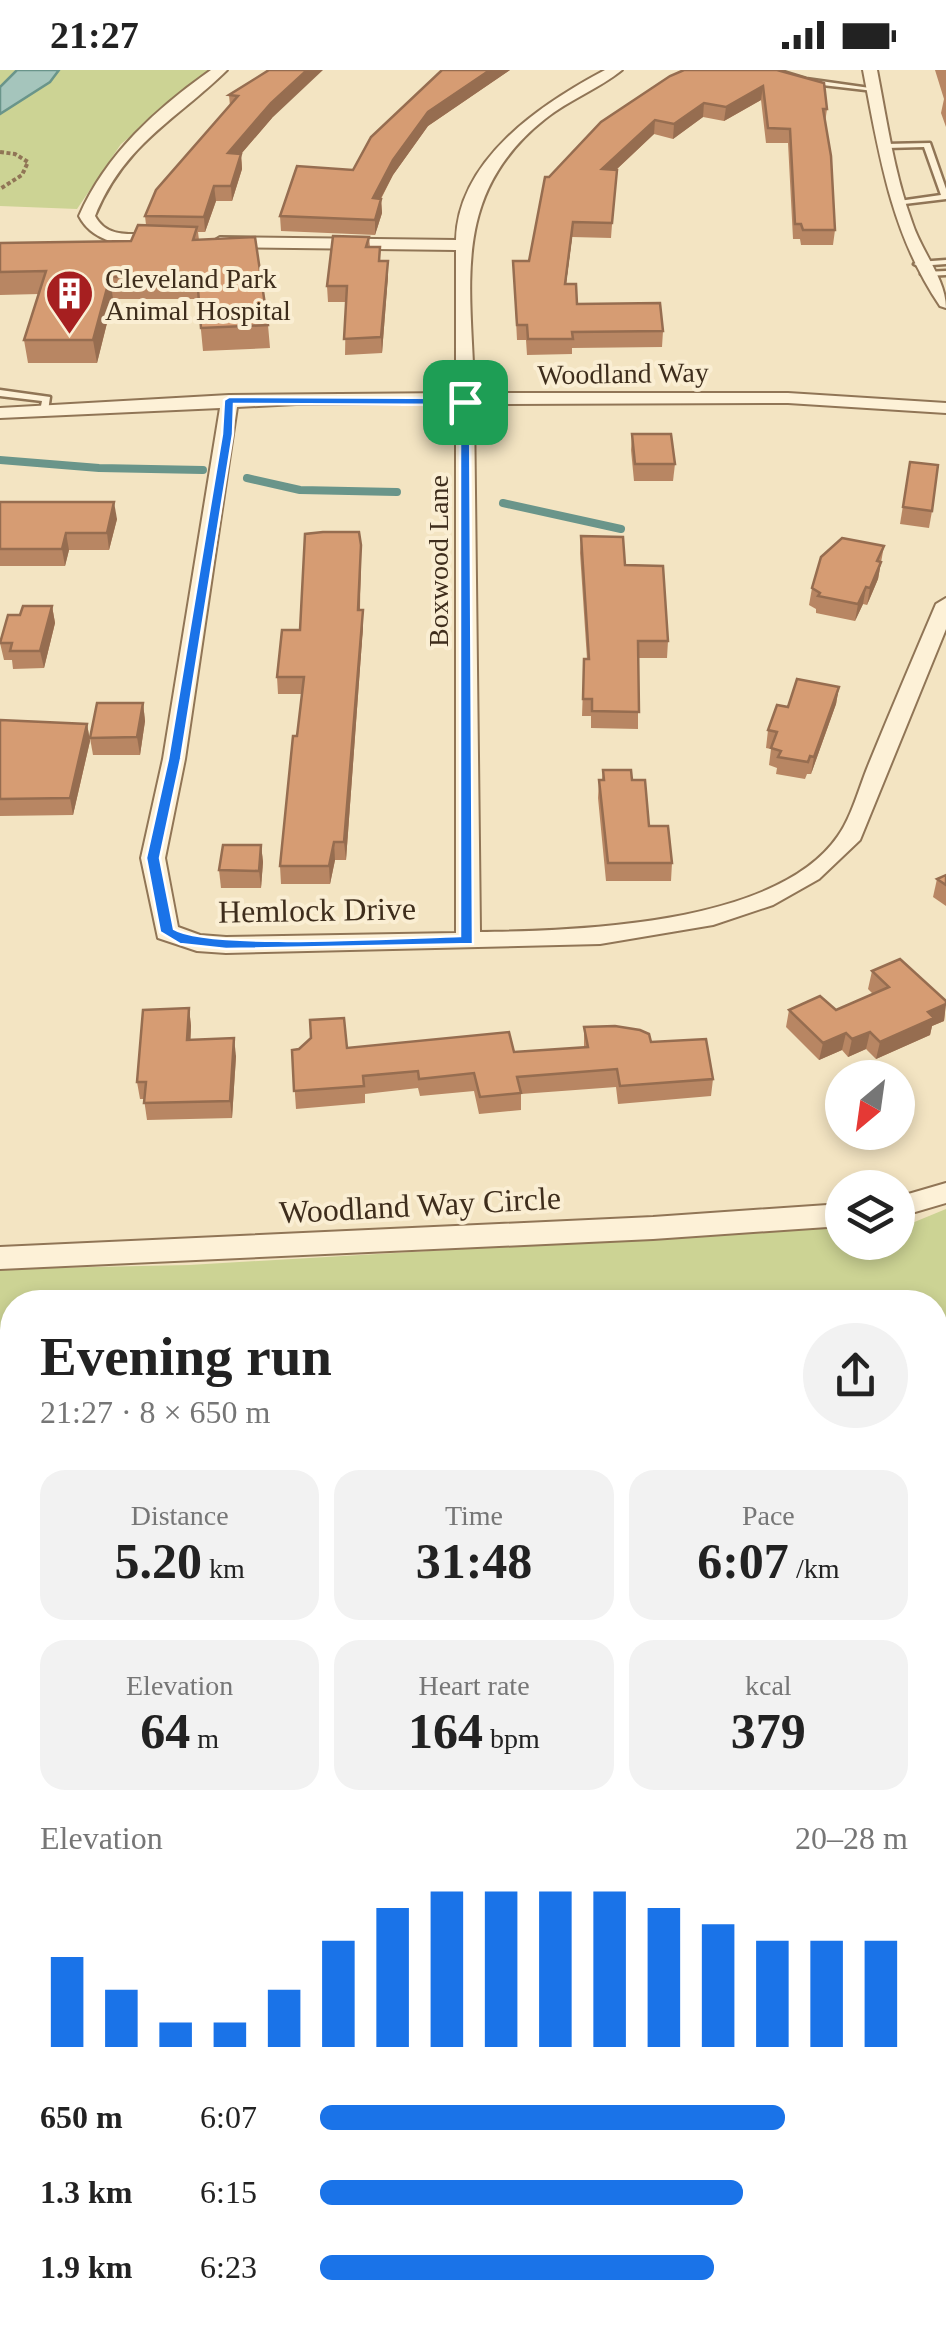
<!DOCTYPE html>
<html lang="en">
<head>
<meta charset="utf-8">
<style>
  :root { --surface:#fff; --page:#f2f2f2; --text:#222; --muted:#767676; --accent:#1a73e8 }
  body { margin:0; font-family:Georgia,serif; background:var(--page); color:var(--text); height:100vh; display:flex; flex-direction:column; font-size:38px; white-space:nowrap }
  * { box-sizing:border-box; margin:0 }
  p { font-size:32px; color:var(--muted) }
  .icon { flex:none; width:55px; height:55px; fill:none; stroke:currentColor; stroke-width:2; stroke-linecap:round; stroke-linejoin:round }
  .map { position:relative; flex:1; overflow:hidden }
  .side { position:absolute; left:0px; top:1220px; width:948px; height:1035px; display:flex; flex-direction:column; background:var(--surface); border-radius:40px 40px 0 0; box-shadow:0 5px 15px #0003 }
  .side>* { flex:none }
  .needle { width:65px; rotate:209deg }
  .controls { position:absolute; left:825px; top:990px; display:grid; gap:20px }
  .controls a { display:grid; place-items:center; width:90px; height:90px; border-radius:50%; background:var(--surface); box-shadow:0 5px 15px #0003; font-size:50px }
  .pin { position:absolute; display:grid; place-items:center; width:85px; height:85px; color:#fff; margin:-42px; border-radius:20px; box-shadow:0 5px 15px #0006 }
  .round { display:grid; place-items:center; flex:none; width:105px; height:105px; border-radius:52px; background:var(--page) }
  .overview { display:flex; align-items:center; justify-content:space-between; height:170px; padding:0 40px }
  h1 { font-size:55px; font-weight:800; line-height:75px }
  .figures { display:grid; grid-template-columns:repeat(3,1fr); gap:15px; height:170px; padding:10px 40px }
  .figures div { display:grid; align-content:center; border-radius:25px; background:var(--page); text-align:center }
  .figures b { font-size:50px; font-weight:800 }
  .figures small { font-size:28px; font-weight:400 }
  .figures p { font-size:28px }
  .chart { height:280px; padding:20px 40px }
  .chart p { display:flex; justify-content:space-between }
  .chart svg { width:100%; height:180px; margin-top:10px; stroke:var(--accent); stroke-width:6 }
  ul { padding:0 40px; list-style:none; font-size:32px }
  li { display:grid; grid-template-columns:160px 120px 1fr; align-items:center; height:75px }
  li i { height:25px; border-radius:12px; background:var(--accent) }
  .status { display:flex; justify-content:space-between; align-items:center; height:70px; padding:0 50px; background:var(--surface); direction:ltr }
  .status svg { height:28px; fill:currentColor }
  .map>svg:first-child { display:block }
  .green { fill:#ccd394 }
  .water { fill:#a5c5bc; stroke:#6a958a; stroke-width:2.5 }
  .lines { fill:none; stroke-linecap:round; stroke-linejoin:round }
  .stream { stroke:#6a958a; stroke-width:8 }
  .service-casing { stroke:#907556; stroke-width:5 }
  .minor-casing { stroke:#907556; stroke-width:4 }
  .path-far2 { stroke:#907556; stroke-width:4; stroke-dasharray:4 2.5; stroke-linecap:butt }
  .path-far1 { stroke:#907556; stroke-width:6; stroke-dasharray:8 5; stroke-linecap:butt }
  .path { stroke:#907556; stroke-width:9; stroke-dasharray:10 6; stroke-linecap:butt }
  .service { fill:#fdf1d7; fill-rule:evenodd }
  .minor { fill:#fdf1d7; fill-rule:evenodd }
  .wall { fill:#b88663 }
  .shaded-wall { fill:#966d50 }
  .building { fill:#d69c73; stroke:#966d50; stroke-width:2.5 }
  .route { fill:#1a73e8; stroke:#fff; stroke-width:2.5; fill-rule:evenodd }
  .labels { text-anchor:middle; stroke-width:8; stroke-linejoin:round; paint-order:stroke }
  .far-poi-label { font-size:28px; fill:#3e2d1c; stroke:#faeed3; text-anchor:start }
  .far-street-label { font-size:28px; fill:#3e2d1c; stroke:#faeed3 }
  .street-label { font-size:32px; fill:#3e2d1c; stroke:#faeed3 }
</style>
</head>
<body>
<div class="status"><b>21:27</b><svg viewBox="0 0 49 12"><path d="M0 12V9h3v3zM5 12V6h3v6zM10 12V3h3v9zM15 12V0h3v12zM26 1h20v11H26zM47 4h2v5h-2z"/></svg></div>
<div class="map">
<svg width="946" height="2255" viewBox="0 0 946 2255">
  <rect width="100%" height="100%" fill="#f3e4c2"/>
  <g class="green">
    <polygon points="0,0 213,0 121,74 77,139 0,136"/>
    <polygon points="946,1139 946,1673 935,1678 935,1232 12,1232 12,2242 686,2242 696,2255 0,2255 0,1199 189,1195 842,1157 842,1172 898,1172 898,1154 912,1153"/>
  </g>
  <polygon class="water" points="17,0 59,0 50,12 0,44 0,17"/>
  <g class="lines">
    <g class="stream">
      <polyline points="0,390 99,398 203,400"/>
      <polyline points="247,408 300,420 397,422"/>
      <polyline points="503,433 621,459"/>
    </g>
    <defs>
      <g id="service">
        <polygon points="767,0 777,0 806,9 877,19 874,21 805,13"/>
        <polygon points="930,73 946,119 946,129 896,135 896,131 899,131 941,125 924,77 886,78 882,76 886,74"/>
        <polygon points="946,190 946,194 918,196 914,194 918,192"/>
        <polygon points="946,201 946,205 925,206 921,204 925,202"/>
        <polygon points="0,320 50,327 48,341 44,344 40,341 42,331 0,326"/>
      </g>
      <g id="minor">
        <path d="M211,0H227C175,51 125,73 95,146C112,178 152,154 176,170L174,173C142,179 95,178 79,146C106,84 157,38 211,0Z"/>
        <path d="M605,0H622C599,19 568,30 545,49C449,125 472,216 474,323H788L946,333V343L788,333L474,334L480,862C577,861 777,855 838,766C852,746 859,718 868,696C890,642 913,588 936,534L946,528V559L860,770L819,809L773,835L713,855L600,874L226,883L197,881L158,868L141,788L163,689L220,338L0,348V338L229,325L456,323V180L220,177L212,172L220,167L456,170C458,89 541,34 605,0ZM296,334H456V863L226,867L200,865L178,857L165,788L185,689L237,337Z"/>
        <path d="M863,0H877C887,51 894,103 912,152C921,181 946,209 946,238L940,236C891,164 879,84 863,0Z"/>
        <polygon points="946,1113 946,1133 898,1147 898,1127"/>
        <polygon points="842,1134 842,1156 653,1169 0,1199 0,1177 653,1147"/>
        <polygon points="946,1445 946,1473 935,1477 935,1449"/>
        <polygon points="0,1523 12,1524 12,1552 0,1553"/>
      </g>
    </defs>
    <use href="#service" class="service-casing"/>
    <use href="#minor" class="minor-casing"/>
    <polyline class="path-far2" points="0,82 15,84 28,92 22,105 0,119"/>
    <g class="path-far1">
      <polyline points="935,1261 946,1259"/>
      <polyline points="0,1381 12,1380"/>
      <polyline points="935,1554 946,1549"/>
    </g>
    <g class="path">
      <polyline points="0,1644 12,1643"/>
      <polyline points="0,1774 12,1773"/>
      <polyline points="0,1925 12,1928"/>
      <polyline points="0,2150 12,2159"/>
      <polyline points="111,2242 125,2255"/>
      <polyline points="396,2242 418,2255"/>
      <polyline points="601,2242 604,2255"/>
    </g>
    <use href="#service" class="service"/>
    <use href="#minor" class="minor"/>
  </g>
  <g class="wall">
    <polygon points="269,0 272,48 241,84 242,99 232,131 216,131 205,162 198,162 199,170 268,255 270,278 203,281 198,229 113,229 97,293 28,293 24,270 39,224 0,225 0,173 131,171 146,155 145,146 230,36 229,25"/>
    <polygon points="442,0 510,0 428,56 393,105 381,129 382,143 375,165 281,161 280,146 353,100"/>
    <polygon points="777,0 827,39 825,53 835,160 833,175 801,175 800,169 793,169 788,73 766,73 761,30 724,51 703,47 673,69 654,64 616,100 611,168 572,167 566,214 577,234 663,261 662,277 572,278 572,284 527,285 526,270 517,270 513,191 529,191 549,107 601,52"/>
    <polygon points="935,0 946,0 946,57 941,43 944,29"/>
    <polygon points="369,167 370,177 381,191 388,191 388,206 382,283 345,285 346,232 328,232 327,216"/>
    <polygon points="632,364 675,394 673,411 634,411 631,380"/>
    <polygon points="910,392 932,441 929,458 900,454"/>
    <polygon points="0,432 117,449 109,480 69,480 65,496 0,496"/>
    <polygon points="581,466 625,495 668,571 667,588 638,588 638,659 591,658 591,646 582,646 584,589 587,589 580,483"/>
    <polygon points="361,475 360,540 363,540 363,557 346,790 335,790 330,814 281,814 280,796 302,624 278,624 277,607 300,560"/>
    <polygon points="884,476 878,509 867,535 863,534 855,551 816,543 816,539 809,535 812,518"/>
    <polygon points="52,536 55,553 44,598 13,599 12,590 4,590 0,573 20,545"/>
    <polygon points="839,617 836,634 811,704 807,704 805,709 776,704 777,698 769,695 771,679 766,678 768,660 788,637"/>
    <polygon points="143,633 145,651 140,685 93,685 90,668"/>
    <polygon points="0,650 87,654 90,671 73,745 0,746"/>
    <polygon points="603,700 632,710 649,756 672,793 671,811 606,811 598,728 599,710 602,710"/>
    <polygon points="261,775 263,792 261,818 221,818 219,800"/>
    <polygon points="946,805 946,836 933,827 937,809"/>
    <polygon points="872,901 946,931 944,951 932,956 930,965 876,989 866,979 848,987 842,980 819,990 786,957 789,940 836,940 873,924 868,919"/>
    <polygon points="189,938 191,956 190,970 236,986 232,1048 147,1050 144,1029 140,1029 137,1012"/>
    <polygon points="584,957 651,972 713,1009 711,1026 618,1034 616,1017 521,1024 521,1040 479,1044 474,1021 420,1026 418,1018 365,1024 365,1033 296,1039 292,980 347,978 514,982 584,977"/>
    <polygon points="790,2242 907,2242 799,2249"/>
  </g>
  <g class="shaded-wall">
    <polygon points="307,0 323,0 272,48 229,98 228,83 271,33"/>
    <polygon points="490,0 510,0 428,56 393,105 373,143 373,128 393,90 428,42"/>
    <polygon points="763,16 761,30 724,51 726,37"/>
    <polygon points="704,33 703,47 673,69 674,54"/>
    <polygon points="655,50 654,64 601,114 602,99"/>
    <polygon points="241,84 242,99 232,131 231,116"/>
    <polygon points="214,116 216,131 205,162 204,147"/>
    <polygon points="381,129 382,143 375,165 375,150"/>
    <polygon points="573,152 572,167 564,229 565,214"/>
    <polygon points="388,191 388,206 382,283 381,267"/>
    <polygon points="110,207 113,229 97,293 93,270"/>
    <polygon points="114,432 117,449 109,480 107,463"/>
    <polygon points="66,463 69,480 65,496 62,479"/>
    <polygon points="361,475 361,492 359,557 358,540"/>
    <polygon points="881,492 878,509 867,535 870,518"/>
    <polygon points="866,517 863,534 855,551 858,534"/>
    <polygon points="52,536 55,553 44,598 40,581"/>
    <polygon points="363,540 363,557 346,790 344,772"/>
    <polygon points="839,617 836,634 811,704 814,687"/>
    <polygon points="143,633 145,651 140,685 137,667"/>
    <polygon points="87,654 90,671 73,745 70,728"/>
    <polygon points="334,772 335,790 330,814 329,796"/>
    <polygon points="261,775 263,792 261,818 259,801"/>
    <polygon points="946,934 944,951 932,956 930,965 876,989 880,972 928,942"/>
    <polygon points="189,938 191,956 190,987 187,970"/>
    <polygon points="870,962 866,979 848,987 852,969"/>
    <polygon points="846,963 842,980 819,990 823,973"/>
    <polygon points="234,968 236,986 232,1048 230,1031"/>
  </g>
  <g class="building">
    <polygon points="269,0 307,0 271,33 228,83 241,84 231,116 214,116 204,147 145,146 156,120 238,26 229,25"/>
    <polygon points="442,0 490,0 428,42 393,90 373,128 381,129 375,150 280,146 297,96 353,100 371,67"/>
    <polygon points="684,0 777,0 824,13 827,39 823,39 831,86 835,160 803,160 801,154 795,154 790,59 768,58 763,16 726,37 704,33 674,54 655,50 602,99 617,100 612,153 573,152 565,214 576,214 577,234 660,233 663,261 572,262 573,269 528,269 527,255 517,255 513,191 529,191 545,107 549,107 601,52 670,6"/>
    <polygon points="138,155 197,157 193,170 255,167 268,255 201,258 197,206 110,207 93,270 24,270 46,201 0,202 0,173 131,171"/>
    <polygon points="333,166 369,167 366,177 380,177 379,191 388,191 381,267 344,269 347,216 327,216"/>
    <polygon points="632,364 671,364 675,394 635,394"/>
    <polygon points="910,392 938,395 932,441 903,437"/>
    <polygon points="0,432 114,432 107,463 66,463 62,479 0,479"/>
    <polygon points="323,462 359,462 361,475 358,540 363,540 344,772 334,772 329,796 280,796 293,666 297,666 304,607 277,607 282,560 300,560 305,464"/>
    <polygon points="581,466 623,467 625,495 663,496 668,571 638,571 639,642 592,641 592,629 583,629 584,589 589,589"/>
    <polygon points="842,468 884,476 877,491 881,492 870,518 866,517 858,534 818,526 820,523 812,518 821,487"/>
    <polygon points="23,536 52,536 40,581 10,581 12,573 0,573 8,545 20,545"/>
    <polygon points="797,609 839,617 814,687 810,686 808,692 778,687 781,681 771,678 777,662 768,660 777,635 788,637"/>
    <polygon points="97,633 143,633 137,667 90,668"/>
    <polygon points="0,650 87,654 70,728 0,729"/>
    <polygon points="603,700 631,700 632,710 645,710 649,756 668,756 672,793 608,793 599,710 604,710"/>
    <polygon points="223,775 261,775 259,801 219,800"/>
    <polygon points="946,805 946,815 937,809"/>
    <polygon points="900,889 946,931 946,934 928,942 934,948 880,972 870,962 852,969 846,963 823,973 789,940 820,926 836,940 889,917 872,901"/>
    <polygon points="189,938 187,970 234,968 230,1031 144,1033 146,1012 137,1012 143,940"/>
    <polygon points="344,948 347,978 509,962 514,982 588,977 584,957 615,956 640,960 649,964 651,972 706,969 713,1009 620,1016 617,999 517,1007 521,1023 480,1027 474,1003 419,1009 418,1001 363,1006 364,1016 294,1021 292,980 299,979 311,968 310,950"/>
    <polygon points="946,1976 946,2059 935,2083 935,2000"/>
    <polygon points="803,2242 907,2242 901,2255 796,2255"/>
  </g>
  <path class="route" d="M229,327L465,328L470,332L473,874L226,879L180,874L160,862L146,788L168,689L222,364L224,330ZM234,334L460,335V866C409,867 208,880 174,859L160,788L181,689L233,364Z"/>
  <defs>
    <symbol id="building-pin" viewBox="-11 -11 22 30"><path d="M0 17L-7.5 6A9.5 9.5 0 1 1 7.5 6Z" fill="#a61f20" stroke="#faeed3"/><path d="M-4-6H4V6H1V3H-1V6H-4ZM-2.5-4.3h1.7v1.8h-1.7ZM.8-4.3h1.7v1.8H.8ZM-2.5-1h1.7V.8h-1.7ZM.8-1h1.7V.8H.8Z" fill="#fff"/></symbol>
  </defs>
  <g fill-rule="evenodd">
    <use href="#building-pin" x="42" y="196" width="55" height="75"/>
  </g>
  <g class="labels">
    <g class="far-poi-label">
      <text x="105" y="218">Cleveland Park<tspan x="105" dy="32">Animal Hospital</tspan></text>
    </g>
    <g class="far-street-label">
      <text transform="translate(623 303) rotate(-1)" y="10">Woodland Way</text>
      <text transform="translate(438 491) rotate(-90)" y="10">Boxwood Lane</text>
    </g>
    <g class="street-label">
      <text transform="translate(317 840) rotate(-1)" y="11">Hemlock Drive</text>
      <text transform="translate(420 1135) rotate(-3)" y="11">Woodland Way Circle</text>
    </g>
  </g>
</svg>
<div class="controls">
<a><svg class="needle" viewBox="-14 -14 28 28"><path d="M0-13l5 13h-10z" fill="#e53935"/><path d="M0 13l5-13h-10z" fill="#767676"/></svg></a>
<a><svg class="icon" aria-label="layers" viewBox="0 0 24 24"><path d="M12 4l9 5-9 5-9-5zM3 14l9 5 9-5"/></svg></a>
</div>
<div class="pin" style="left:465px;top:332px;background:#1e9e55"><svg class="icon" aria-label="arrive" viewBox="0 0 24 24"><path d="M6 21V4h12l-3 4 3 4H6"/></svg></div>
<section class="side">
<div class="overview"><div><h1>Evening run</h1><p>21:27 · 8 × 650 m</p></div><a class="round"><svg class="icon" aria-label="share" viewBox="0 0 24 24"><path d="M12 15V3M7 8l5-5 5 5M5 13v7h14v-7"/></svg></a></div>
<div class="figures">
<div><p>Distance</p><b>5.20<small> km</small></b></div>
<div><p>Time</p><b>31:48</b></div>
<div><p>Pace</p><b>6:07<small> /km</small></b></div>
</div>
<div class="figures">
<div><p>Elevation</p><b>64<small> m</small></b></div>
<div><p>Heart rate</p><b>164<small> bpm</small></b></div>
<div><p>kcal</p><b>379</b></div>
</div>
<div class="chart"><p><span>Elevation</span>20–28 m</p>
<svg viewBox="0 0 160 44" preserveAspectRatio="none"><path d="M5 44V22M15 44V30M25 44V38M35 44V38M45 44V30M55 44V18M65 44V10M75 44V6M85 44V6M95 44V6M105 44V6M115 44V10M125 44V14M135 44V18M145 44V18M155 44V18"/></svg>
</div>
<ul>
<li><b>650 m</b>6:07<i style="width:79%"></i></li>
<li><b>1.3 km</b>6:15<i style="width:72%"></i></li>
<li><b>1.9 km</b>6:23<i style="width:67%"></i></li>
</ul>
</section>
</div>
</body>
</html>
